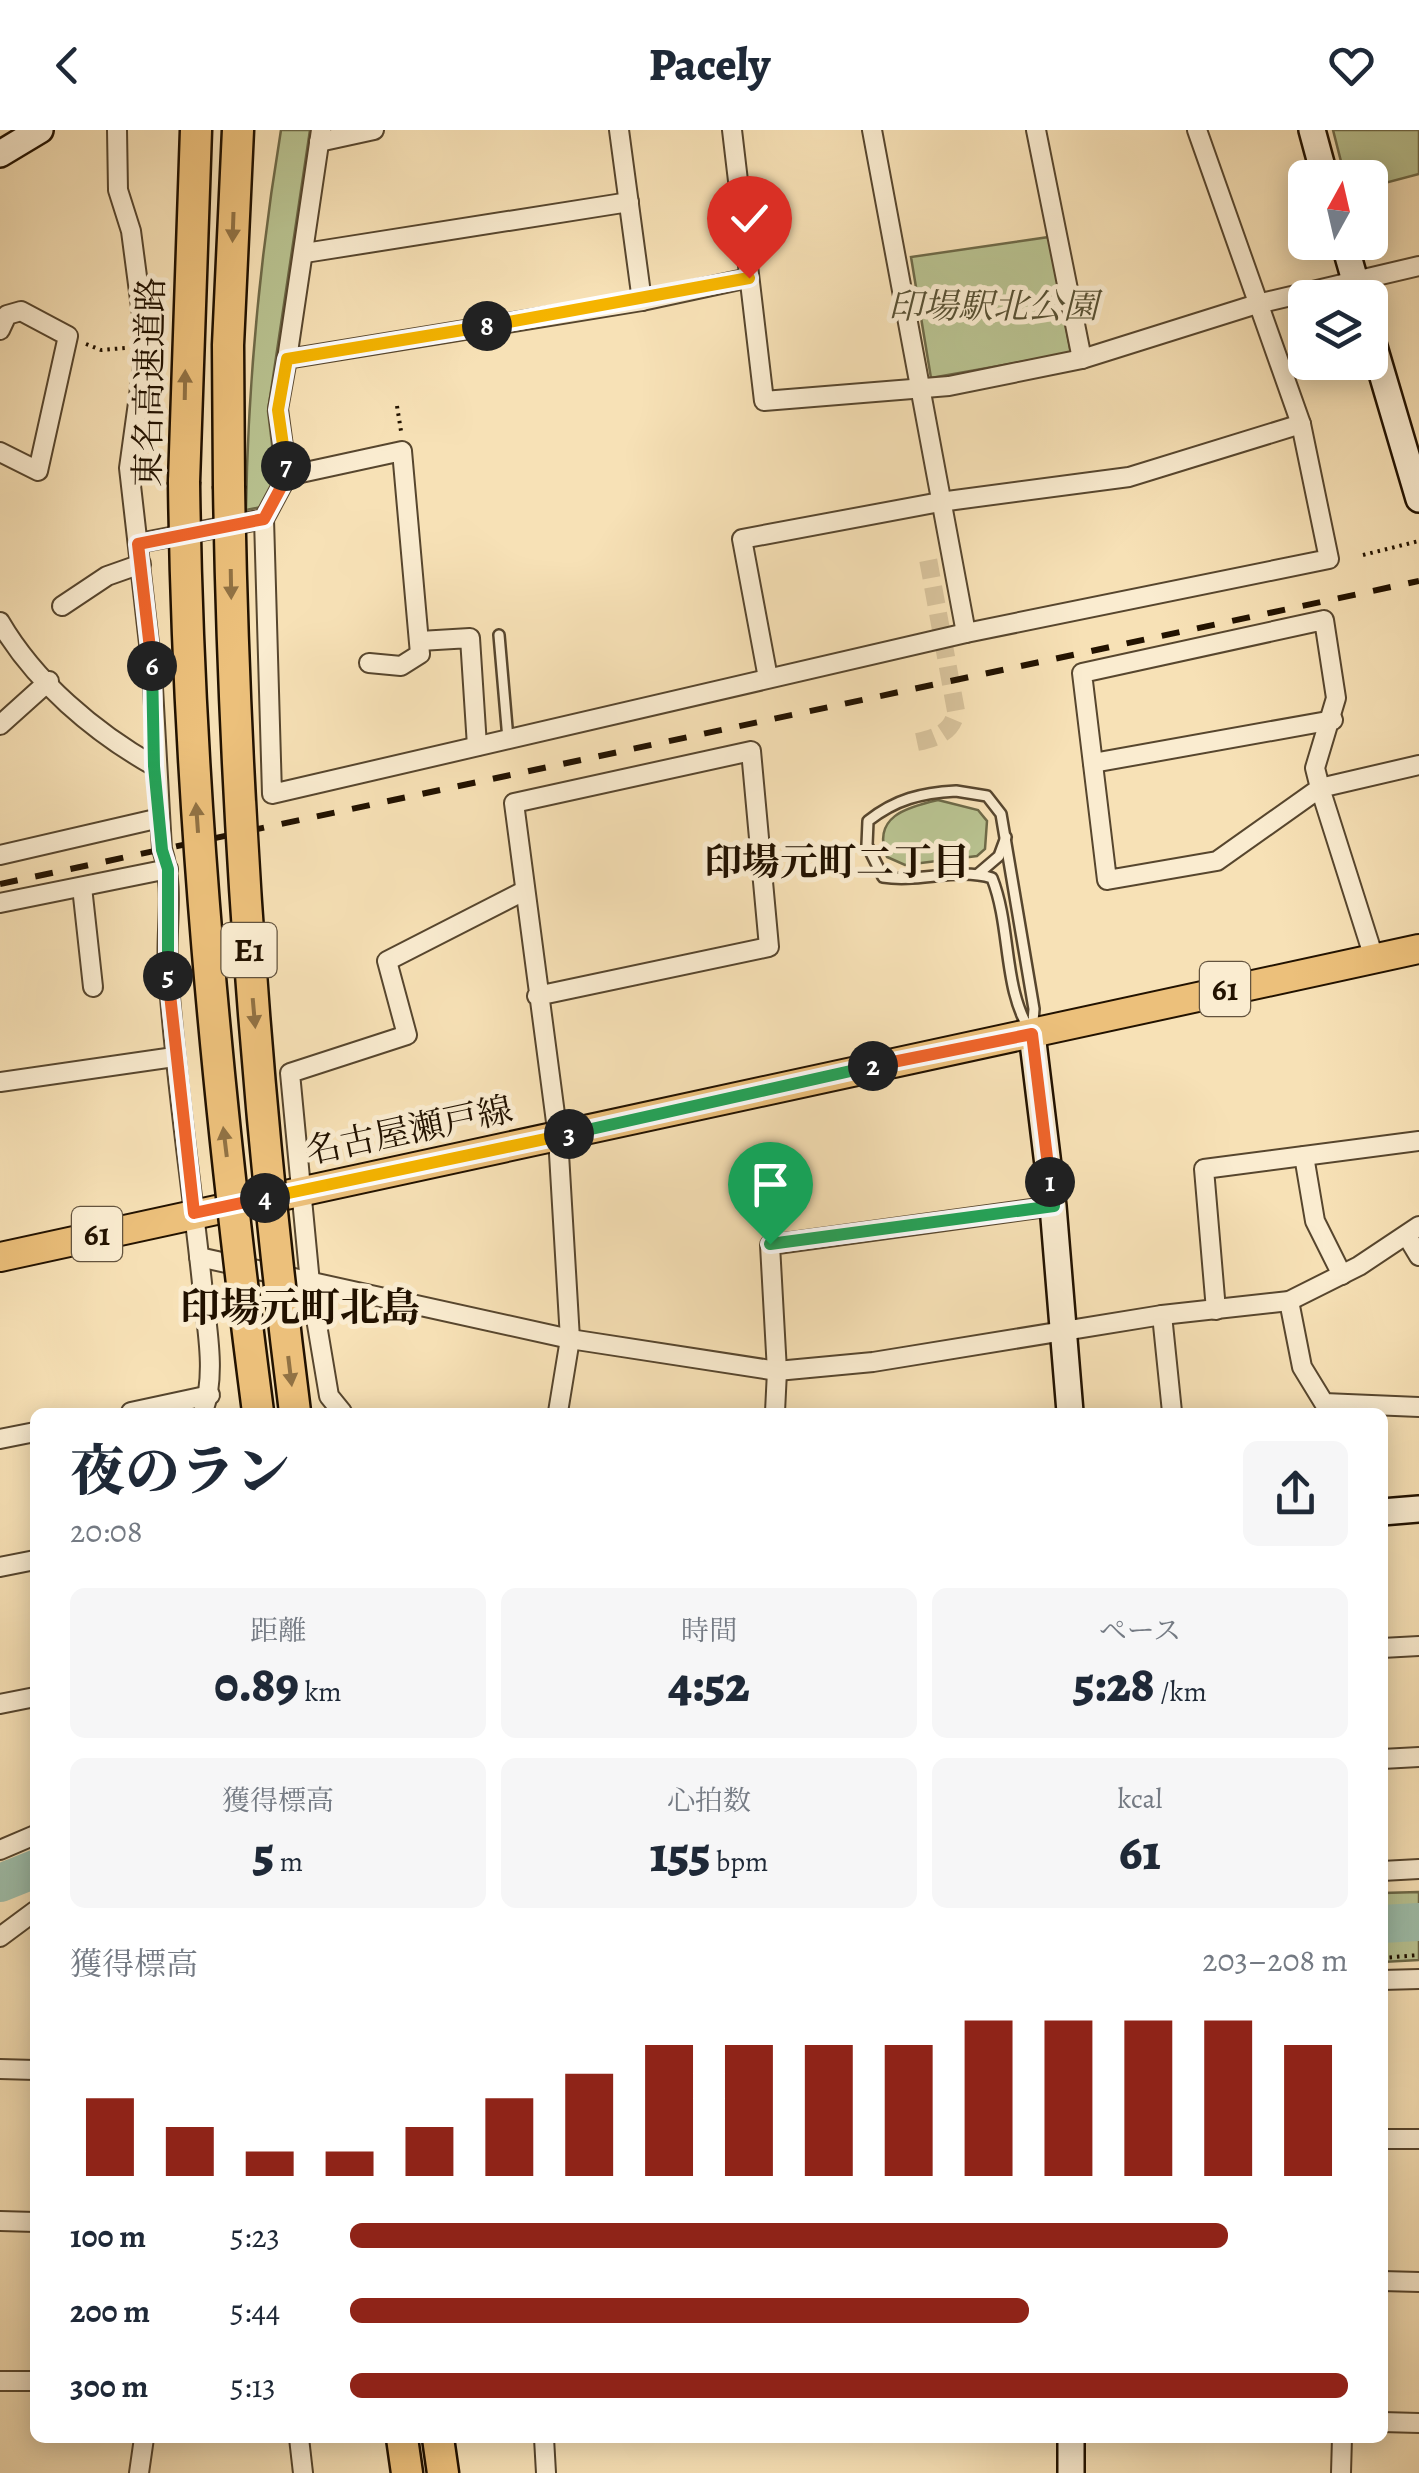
<!DOCTYPE html>
<html lang="ja">
<head>
<meta charset="utf-8">
<style>
  :root { --surface:#fff; --page:#f6f6f7; --text:#1f2937; --muted:#747a83; --accent:#8f2418 }
  body { margin:0; font-family:Alegreya,"Noto Serif JP",serif; background:var(--page); color:var(--text); height:100vh; display:flex; flex-direction:column; font-size:38px; white-space:nowrap }
  * { box-sizing:border-box; margin:0 }
  p { font-size:32px; color:var(--muted) }
  .icon { flex:none; width:55px; height:55px; fill:none; stroke:currentColor; stroke-width:2; stroke-linecap:round; stroke-linejoin:round }
  .map { position:relative; flex:1; overflow:hidden }
  .drawer { position:absolute; left:30px; top:1278px; width:1358px; height:1035px; display:flex; flex-direction:column; background:var(--surface); border-radius:15px; box-shadow:0 5px 25px #0003 }
  .drawer>* { flex:none }
  .needle { width:65px; rotate:8deg }
  .buttons { position:absolute; left:1288px; top:30px; display:grid; gap:20px }
  .buttons a { display:grid; place-items:center; width:100px; height:100px; border-radius:15px; background:var(--surface); box-shadow:0 5px 25px #0003; font-size:50px }
  .pin { position:absolute; display:grid; place-items:center; width:85px; height:85px; color:#fff; margin:-102px -42px; border-radius:50% 50% 50% 0; rotate:-45deg; box-shadow:0 0 10px #0007 }
  .pin .icon { rotate:45deg }
  .km { position:absolute; width:50px; height:50px; margin:-25px; border-radius:50%; background:#222; color:#fff; font-size:28px; line-height:50px; text-align:center }
  .round { display:grid; place-items:center; flex:none; width:105px; height:105px; border-radius:15px; background:var(--page) }
  .headline { display:flex; align-items:center; justify-content:space-between; height:170px; padding:0 40px }
  h1 { font-size:55px; font-weight:800; line-height:75px }
  .figures { display:grid; grid-template-columns:repeat(3,1fr); gap:15px; height:170px; padding:10px 40px }
  .figures div { display:grid; align-content:center; border-radius:15px; background:var(--page); text-align:center }
  .figures b { font-size:50px; font-weight:800 }
  .figures small { font-size:28px; font-weight:400 }
  .figures p { font-size:28px }
  .chart { height:280px; padding:20px 40px }
  .chart p { display:flex; justify-content:space-between }
  .chart svg { width:100%; height:180px; margin-top:10px; stroke:var(--accent); stroke-width:6 }
  ul { padding:0 40px; list-style:none; font-size:32px }
  li { display:grid; grid-template-columns:160px 120px 1fr; align-items:center; height:75px }
  li i { height:25px; border-radius:12px; background:var(--accent) }
  header { display:flex; justify-content:space-between; align-items:center; height:130px; padding:0 40px; background:var(--surface); font-size:45px; font-weight:800 }
  .map>svg:first-child { display:block }
  .green { fill:#b9c391; stroke:#6e6a48; stroke-width:2.5 }
  .lines { fill:none; stroke-linecap:round; stroke-linejoin:round }
  .river { stroke:#9ebeaa; stroke-width:38 }
  .street-tunnel { stroke:#d7c29b; stroke-width:18; stroke-dasharray:18 9; stroke-linecap:butt }
  .lane-casing { stroke:#57462e; stroke-width:14 }
  .street-casing { stroke:#57462e; stroke-width:22 }
  .secondary-casing { stroke:#221200; stroke-width:30 }
  .primary-casing { stroke:#221200; stroke-width:32 }
  .highway-casing { stroke:#221200; stroke-width:35 }
  .path { stroke:#221200; stroke-width:4; stroke-dasharray:2.5 5; stroke-linecap:butt }
  .lane { stroke:#faecd0; stroke-width:9 }
  .street { stroke:#faecd0; stroke-width:18 }
  .secondary { stroke:#faecd0; stroke-width:25 }
  .primary { stroke:#ecc07b; stroke-width:28 }
  .highway { stroke:#ecc07b; stroke-width:30 }
  .rail { stroke:#221200; stroke-width:6; stroke-dasharray:18 18; stroke-linecap:butt }
  .highway-bridge-casing { stroke:#221200; stroke-width:35; stroke-linecap:butt }
  .highway-bridge { stroke:#ecc07b; stroke-width:30 }
  .oneway { fill:#917244 }
  .split-1-casing { stroke:#fff; stroke-width:20 }
  .split-2-casing { stroke:#fff; stroke-width:20 }
  .split-3-casing { stroke:#fff; stroke-width:20 }
  .split-4-casing { stroke:#fff; stroke-width:20 }
  .split-5-casing { stroke:#fff; stroke-width:20 }
  .split-6-casing { stroke:#fff; stroke-width:20 }
  .split-7-casing { stroke:#fff; stroke-width:20 }
  .split-8-casing { stroke:#fff; stroke-width:20 }
  .split-9-casing { stroke:#fff; stroke-width:20 }
  .split-1 { stroke:#22a559; stroke-width:12 }
  .split-2 { stroke:#f0652b; stroke-width:12 }
  .split-3 { stroke:#22a559; stroke-width:12 }
  .split-4 { stroke:#f5b400; stroke-width:12 }
  .split-5 { stroke:#f0652b; stroke-width:12 }
  .split-6 { stroke:#22a559; stroke-width:12 }
  .split-7 { stroke:#f0652b; stroke-width:12 }
  .split-8 { stroke:#f5b400; stroke-width:12 }
  .split-9 { stroke:#f5b400; stroke-width:12 }
  .labels { text-anchor:middle; stroke-width:10; stroke-linejoin:round; paint-order:stroke }
  .shield { fill:#faecd0; stroke:#63533e; stroke-width:2.5 }
  .shield-label { font-size:32px; font-weight:bold; fill:#221200 }
  .park-label { font-size:35px; font-style:italic; fill:#575033; stroke:#faecd0 }
  .street-label { font-size:35px; fill:#221200; stroke:#faecd0 }
  .neighbourhood-label { font-size:38px; font-weight:bold; fill:#221200; stroke:#faecd0 }
  .quarter-label { font-size:40px; font-weight:bold; fill:#221200; stroke:#faecd0 }
</style>
</head>
<body>
<header><svg class="icon" aria-label="back" viewBox="0 0 24 24"><path d="M15 5l-7 7 7 7"/></svg>Pacely<svg class="icon" aria-label="heart" viewBox="0 0 24 24"><path d="M12 20l-8-8c-3-5 5-10 8-4 3-6 11-1 8 4z"/></svg></header>
<div class="map">
<svg width="1419" height="2343" viewBox="0 0 1419 2343">
  <rect width="100%" height="100%" fill="#f7e1b6"/>
  <filter id="stains"><feTurbulence type="fractalNoise" baseFrequency=".002" numOctaves="4"/><feColorMatrix values="0 0 0 0 .2 0 0 0 0 .09 0 0 0 0 .02 0 0 0 .5 -.17"/></filter>
  <radialGradient id="worn" r=".72"><stop offset=".6" stop-color="#630" stop-opacity="0"/><stop offset="1" stop-color="#630" stop-opacity=".3"/></radialGradient>
  <g class="green">
    <path d="M281,0H310L268,281L276,347L261,377L246,380C248,251 260,127 281,0Z"/>
    <polygon points="1333,0 1419,0 1419,44 1370,57 1370,48 1345,47"/>
    <polygon points="1049,107 1071,223 931,248 911,127"/>
    <path d="M938,670L978,680L987,691L985,719L977,726L905,735L887,727C871,687 907,677 938,670Z"/>
    <polygon points="1419,1762 1419,1830 1383,1832 1383,1763"/>
  </g>
  <g class="lines">
    <g class="river">
      <polyline points="0,1753 35,1739"/>
      <polyline points="1382,1794 1419,1792"/>
    </g>
    <path class="street-tunnel" d="M917,612C936,608 953,602 956,581L928,429"/>
    <defs>
      <g id="lane">
        <polyline points="499,505 508,609"/>
        <path d="M956,661L987,666L1001,684L1034,879L1032,904C1002,859 1012,799 992,748C957,737 919,753 883,747L867,715L868,691C896,669 921,663 956,661Z"/>
        <polyline points="978,744 999,726 1006,707"/>
      </g>
      <g id="street">
        <path d="M117,0L118,60L131,101L146,215L129,338L152,540L162,719C175,758 165,801 168,841C175,946 191,1049 202,1153C206,1194 217,1244 203,1282"/>
        <polyline points="321,0 287,229 642,171 749,148"/>
        <polyline points="619,0 642,171"/>
        <polyline points="732,0 764,271 949,256 1082,229 1257,174 1419,136"/>
        <polyline points="872,0 966,503"/>
        <polyline points="1036,0 1082,229"/>
        <polyline points="319,12 374,0"/>
        <polyline points="305,123 629,72"/>
        <polyline points="0,200 7,185 21,181 68,206 38,341 0,322"/>
        <polyline points="287,229 278,279 287,346 264,389 272,664 966,503 1329,429 1301,294 1197,0"/>
        <polyline points="287,346 402,321 420,524 401,536 369,533"/>
        <polyline points="139,413 264,389"/>
        <polyline points="62,476 107,446 141,434"/>
        <path d="M0,492C35,552 94,602 154,636"/>
        <polyline points="420,511 470,508 477,616"/>
        <polyline points="768,548 742,409 940,372 1129,347 1301,294"/>
        <polyline points="0,595 49,551"/>
        <polyline points="1093,633 1333,590"/>
        <polyline points="0,725 160,688"/>
        <polyline points="82,757 93,857"/>
        <polyline points="0,773 168,739"/>
        <polyline points="1374,828 1320,658 1315,638 1336,568 1324,490 1082,543 1107,750 1217,731 1320,658 1419,635"/>
        <polyline points="537,866 769,817 751,621 514,673 558,1007 570,1209 558,1282"/>
        <polyline points="0,952 174,927"/>
        <polyline points="1304,1026 1315,1091 1342,1145"/>
        <polyline points="1407,1106 1419,1126"/>
        <polyline points="199,1127 570,1209 777,1241 873,1232 1162,1185 1289,1171 1359,1136 1419,1096"/>
        <polyline points="1289,1171 1302,1237 1324,1273 1419,1277"/>
        <polyline points="1216,1180 1204,1039 1419,1011"/>
        <polyline points="1162,1185 1172,1282"/>
        <polyline points="131,1282 210,1265"/>
        <polyline points="342,1282 329,1266 310,1153 290,943 407,905 387,831 524,761"/>
        <polyline points="775,1282 777,1241 770,1115 1053,1076"/>
        <polyline points="0,1309 35,1302"/>
        <polyline points="0,1437 35,1430"/>
        <polyline points="1382,1518 1419,1516"/>
        <polyline points="0,1574 35,1567"/>
        <polyline points="1382,1629 1419,1627"/>
        <polyline points="0,1720 35,1705"/>
        <polyline points="1382,1741 1419,1739"/>
        <polyline points="0,1807 35,1781"/>
        <polyline points="1382,1850 1419,1849"/>
        <polyline points="0,1939 35,1940"/>
        <polyline points="1382,2009 1419,2009"/>
        <polyline points="0,2091 35,2092"/>
        <polyline points="1382,2151 1419,2152"/>
        <polyline points="0,2251 35,2251"/>
        <polyline points="1382,2292 1419,2293"/>
        <polyline points="299,2308 303,2343"/>
        <polyline points="544,2308 546,2343"/>
        <polyline points="139,2343 144,2308"/>
        <polyline points="1341,2343 1342,2308"/>
      </g>
      <g id="secondary">
        <polyline points="1312,0 1325,48"/>
        <polyline points="0,24 40,0"/>
        <polyline points="1344,112 1360,168"/>
        <polyline points="1370,203 1419,369"/>
        <polyline points="1032,904 1053,1076 1070,1282"/>
        <polyline points="1382,1382 1419,1379"/>
        <polyline points="1071,2343 1071,2308"/>
      </g>
      <polyline id="primary" points="0,1127 1419,819"/>
      <g id="highway">
        <polyline points="184,352 196,0"/>
        <polyline points="229,356 228,215 238,0"/>
        <polyline points="402,2308 407,2343"/>
        <polyline points="438,2308 443,2343"/>
      </g>
    </defs>
    <use href="#lane" class="lane-casing"/>
    <use href="#street" class="street-casing"/>
    <use href="#secondary" class="secondary-casing"/>
    <use href="#primary" class="primary-casing"/>
    <use href="#highway" class="highway-casing"/>
    <g class="path">
      <polyline points="86,214 101,220 125,218"/>
      <polyline points="397,276 401,301"/>
      <polyline points="1363,425 1419,411"/>
      <polyline points="1382,1828 1419,1825"/>
    </g>
    <use href="#lane" class="lane"/>
    <use href="#street" class="street"/>
    <use href="#secondary" class="secondary"/>
    <use href="#primary" class="primary"/>
    <use href="#highway" class="highway"/>
    <polyline class="rail" points="0,754 1419,451"/>
    <defs>
      <g id="highway-bridge">
        <path d="M184,352C188,664 218,973 258,1282"/>
        <path d="M229,356C234,666 256,975 295,1282"/>
      </g>
    </defs>
    <use href="#highway-bridge" class="highway-bridge-casing"/>
    <use href="#highway-bridge" class="highway-bridge"/>
  </g>
  <defs><path id="oneway-solid" d="M-6-.8H1V-3.2L6.5 0L1 3.2V.8H-6Z" transform="scale(2.5)"/></defs>
  <g class="oneway">
    <use href="#oneway-solid" transform="translate(233 97) rotate(92)"/>
    <use href="#oneway-solid" transform="translate(185 255) rotate(-89)"/>
    <use href="#oneway-solid" transform="translate(231 454) rotate(89)"/>
    <use href="#oneway-solid" transform="translate(197 688) rotate(-94)"/>
    <use href="#oneway-solid" transform="translate(254 883) rotate(85)"/>
    <use href="#oneway-solid" transform="translate(225 1012) rotate(-97)"/>
    <use href="#oneway-solid" transform="translate(290 1241) rotate(83)"/>
  </g>
  <g class="lines">
    <defs>
      <polyline id="split-1" points="770,1114 1054,1076 1050,1052"/>
      <polyline id="split-2" points="873,936 1032,904 1050,1052"/>
      <polyline id="split-3" points="569,1004 873,936"/>
      <polyline id="split-4" points="265,1068 569,1004"/>
      <polyline id="split-5" points="168,846 194,1083 265,1068"/>
      <polyline id="split-6" points="152,536 154,636 162,720 168,739 168,846"/>
      <polyline id="split-7" points="152,536 138,414 264,389 287,346 286,336"/>
      <polyline id="split-8" points="286,336 278,280 287,229 487,196"/>
      <polyline id="split-9" points="487,196 749,148"/>
    </defs>
    <use href="#split-1" class="split-1-casing"/>
    <use href="#split-2" class="split-2-casing"/>
    <use href="#split-3" class="split-3-casing"/>
    <use href="#split-4" class="split-4-casing"/>
    <use href="#split-5" class="split-5-casing"/>
    <use href="#split-6" class="split-6-casing"/>
    <use href="#split-7" class="split-7-casing"/>
    <use href="#split-8" class="split-8-casing"/>
    <use href="#split-9" class="split-9-casing"/>
    <use href="#split-1" class="split-1"/>
    <use href="#split-2" class="split-2"/>
    <use href="#split-3" class="split-3"/>
    <use href="#split-4" class="split-4"/>
    <use href="#split-5" class="split-5"/>
    <use href="#split-6" class="split-6"/>
    <use href="#split-7" class="split-7"/>
    <use href="#split-8" class="split-8"/>
    <use href="#split-9" class="split-9"/>
  </g>
  <g class="labels">
    <g class="shield">
      <rect x="221.5" y="793" width="55" height="54" rx="8"/>
      <rect x="1200" y="832" width="50" height="54" rx="8"/>
      <rect x="72" y="1077" width="50" height="54" rx="8"/>
    </g>
    <g class="shield-label">
      <text x="249" y="831">E1</text>
      <text x="1225" y="870">61</text>
      <text x="97" y="1115">61</text>
    </g>
    <g class="park-label">
      <text x="993" y="188">印場駅北公園</text>
    </g>
    <g class="street-label">
      <text transform="translate(149 252) rotate(-89)" y="12">東名高速道路</text>
      <text transform="translate(409 1000) rotate(-12)" y="12">名古屋瀬戸線</text>
    </g>
    <g class="neighbourhood-label">
      <text x="837" y="745">印場元町二丁目</text>
    </g>
    <g class="quarter-label">
      <text x="300" y="1191">印場元町北島</text>
    </g>
  </g>
  <rect width="100%" height="100%" filter="url(#stains)"/>
  <rect width="100%" height="100%" fill="url(#worn)"/>
</svg>
<div class="buttons">
<a><svg class="needle" viewBox="-14 -14 28 28"><path d="M0-13l5 13h-10z" fill="#e53935"/><path d="M0 13l5-13h-10z" fill="#747a83"/></svg></a>
<a><svg class="icon" aria-label="layers" viewBox="0 0 24 24"><path d="M12 4l9 5-9 5-9-5zM3 14l9 5 9-5"/></svg></a>
</div>
<div class="pin" style="left:770px;top:1114px;background:#1e9e55"><svg class="icon" aria-label="arrive" viewBox="0 0 24 24"><path d="M6 21V4h12l-3 4 3 4H6"/></svg></div>
<div class="pin" style="left:749px;top:148px;background:#d93025"><svg class="icon" aria-label="check" viewBox="0 0 24 24"><path d="M5 12l5 5 9-10"/></svg></div>
<b class="km" style="left:1050px;top:1052px">1</b>
<b class="km" style="left:873px;top:936px">2</b>
<b class="km" style="left:569px;top:1004px">3</b>
<b class="km" style="left:265px;top:1068px">4</b>
<b class="km" style="left:168px;top:846px">5</b>
<b class="km" style="left:152px;top:536px">6</b>
<b class="km" style="left:286px;top:336px">7</b>
<b class="km" style="left:487px;top:196px">8</b>
<section class="drawer">
<div class="headline"><div><h1>夜のラン</h1><p>20:08</p></div><a class="round"><svg class="icon" aria-label="share" viewBox="0 0 24 24"><path d="M12 15V3M7 8l5-5 5 5M5 13v7h14v-7"/></svg></a></div>
<div class="figures">
<div><p>距離</p><b>0.89<small> km</small></b></div>
<div><p>時間</p><b>4:52</b></div>
<div><p>ペース</p><b>5:28<small> /km</small></b></div>
</div>
<div class="figures">
<div><p>獲得標高</p><b>5<small> m</small></b></div>
<div><p>心拍数</p><b>155<small> bpm</small></b></div>
<div><p>kcal</p><b>61</b></div>
</div>
<div class="chart"><p><span>獲得標高</span>203–208 m</p>
<svg viewBox="0 0 160 44" preserveAspectRatio="none"><path d="M5 44V25M15 44V32M25 44V38M35 44V38M45 44V32M55 44V25M65 44V19M75 44V12M85 44V12M95 44V12M105 44V12M115 44V6M125 44V6M135 44V6M145 44V6M155 44V12"/></svg>
</div>
<ul>
<li><b>100 m</b>5:23<i style="width:88%"></i></li>
<li><b>200 m</b>5:44<i style="width:68%"></i></li>
<li><b>300 m</b>5:13<i style="width:100%"></i></li>
</ul>
</section>
</div>
</body>
</html>
